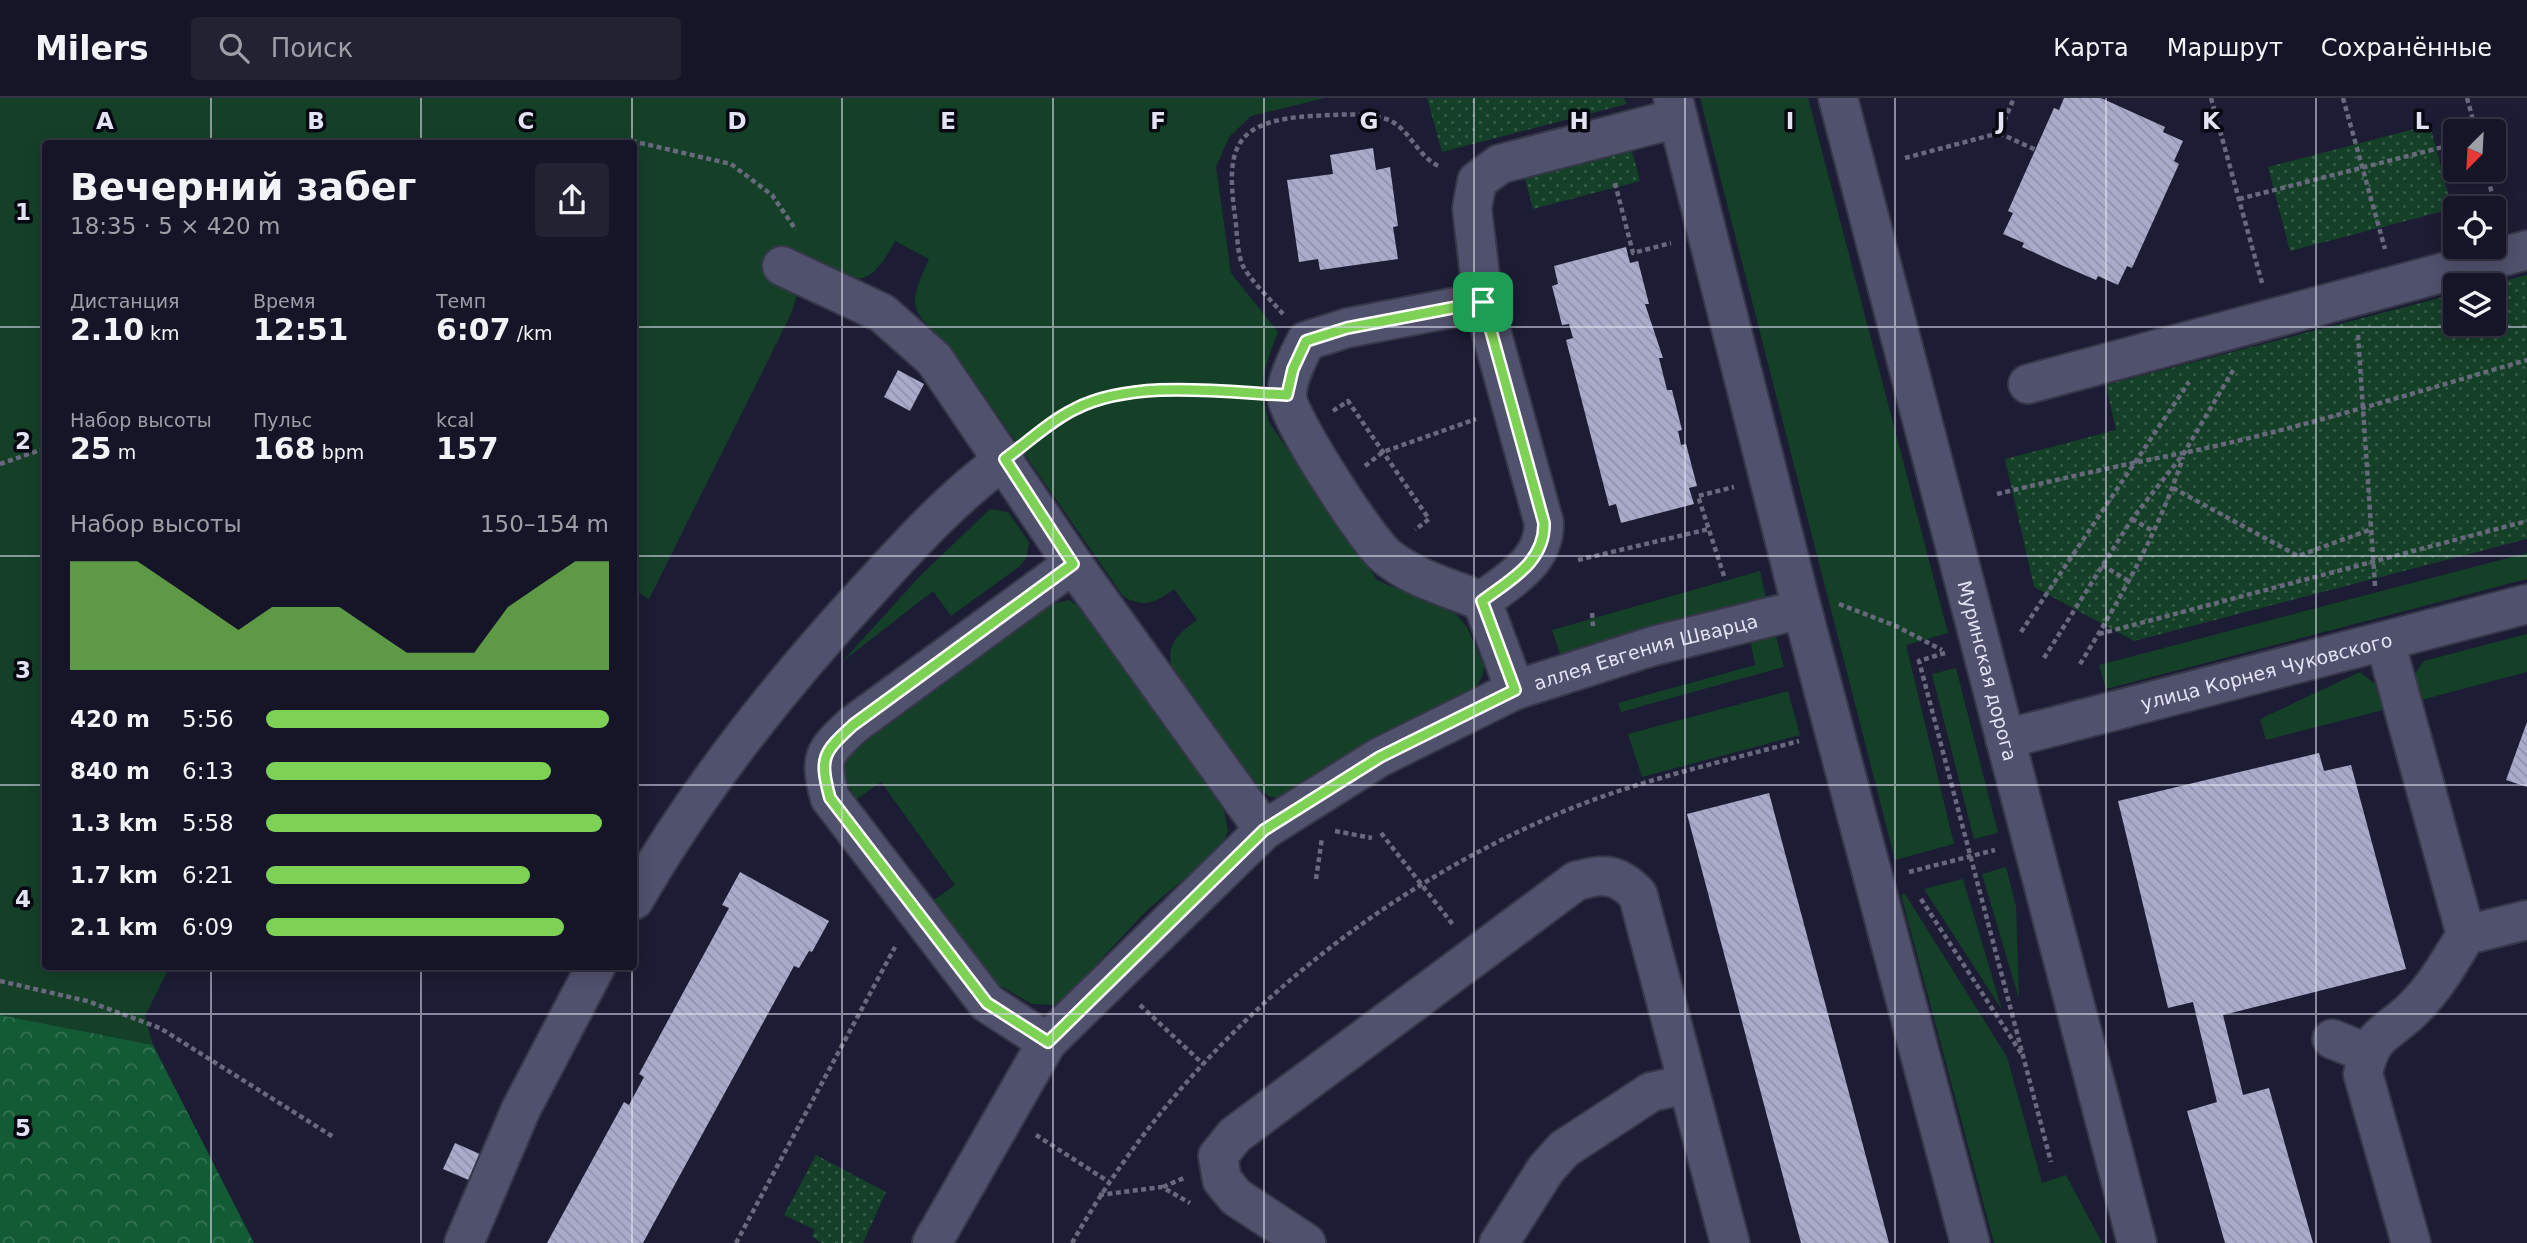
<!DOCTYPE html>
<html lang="ru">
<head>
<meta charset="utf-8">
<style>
  :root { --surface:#151527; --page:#223; --text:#f1f3f6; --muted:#9d9fa7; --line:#343444; --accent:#7dd154 }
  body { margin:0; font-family:"DejaVu Sans",sans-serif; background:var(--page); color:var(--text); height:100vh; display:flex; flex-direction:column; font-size:26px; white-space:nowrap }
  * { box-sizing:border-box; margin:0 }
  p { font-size:23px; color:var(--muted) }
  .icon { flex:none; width:38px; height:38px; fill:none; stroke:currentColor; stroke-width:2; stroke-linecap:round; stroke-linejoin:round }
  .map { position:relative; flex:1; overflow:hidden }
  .panel { position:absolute; left:42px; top:42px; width:595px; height:830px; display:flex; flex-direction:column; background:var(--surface); border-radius:7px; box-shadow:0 4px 18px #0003,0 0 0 2px var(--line) }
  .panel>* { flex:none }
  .needle { width:46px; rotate:204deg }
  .tools { position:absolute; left:2443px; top:21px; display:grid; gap:14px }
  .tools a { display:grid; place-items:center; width:63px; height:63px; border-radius:7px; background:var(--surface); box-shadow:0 4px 18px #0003,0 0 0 2px var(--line); font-size:35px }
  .pin { position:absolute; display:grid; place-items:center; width:60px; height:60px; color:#fff; margin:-30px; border-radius:14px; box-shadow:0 4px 10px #0006 }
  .round { display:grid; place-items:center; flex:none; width:74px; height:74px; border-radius:7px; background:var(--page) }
  .head { display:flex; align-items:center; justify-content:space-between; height:119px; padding:0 28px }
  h1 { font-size:38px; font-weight:700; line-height:52px }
  .stats { display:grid; grid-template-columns:repeat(3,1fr); gap:10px; height:119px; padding:7px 28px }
  .stats div { display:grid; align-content:center }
  .stats b { font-size:30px; font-weight:700 }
  .stats small { font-size:19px; font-weight:400 }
  .stats p { font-size:19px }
  .chart { height:196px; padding:14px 28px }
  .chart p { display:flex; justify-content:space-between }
  .chart svg { width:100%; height:126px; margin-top:7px; fill:var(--accent); opacity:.7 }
  ul { padding:0 28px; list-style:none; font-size:23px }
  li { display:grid; grid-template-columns:112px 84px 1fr; align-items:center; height:52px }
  li i { height:18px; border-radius:9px; background:var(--accent) }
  header { display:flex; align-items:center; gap:42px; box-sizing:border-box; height:98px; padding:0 35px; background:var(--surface); border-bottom:2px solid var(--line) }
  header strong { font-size:33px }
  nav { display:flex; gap:38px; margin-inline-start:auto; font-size:24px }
  .search { width:490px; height:63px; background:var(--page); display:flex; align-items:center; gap:18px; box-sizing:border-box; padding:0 24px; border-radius:7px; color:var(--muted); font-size:26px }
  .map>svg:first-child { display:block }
  .green { fill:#144027 }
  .forest { fill:url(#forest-crowns) }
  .park { fill:url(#park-dots) }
  .building { fill:url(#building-back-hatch) }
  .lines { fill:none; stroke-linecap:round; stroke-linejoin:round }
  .minor-casing { stroke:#37374a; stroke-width:42 }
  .path { stroke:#69697e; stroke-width:4.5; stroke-dasharray:5 3.5; stroke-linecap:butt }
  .minor { stroke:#50516c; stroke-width:38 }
  .route-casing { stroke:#fff; stroke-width:14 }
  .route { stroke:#7dd154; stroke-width:9 }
  .grid { fill:none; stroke:#e3e3f4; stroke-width:2; stroke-opacity:0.55 }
  .labels { text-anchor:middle; stroke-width:7; stroke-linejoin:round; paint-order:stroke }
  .street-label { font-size:19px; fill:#e3e3f4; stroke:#080812 }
  .grid-label { font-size:23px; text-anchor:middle; font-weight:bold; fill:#e3e3f4; stroke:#080812; stroke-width:7; stroke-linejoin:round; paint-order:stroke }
</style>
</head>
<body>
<header>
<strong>Milers</strong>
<div class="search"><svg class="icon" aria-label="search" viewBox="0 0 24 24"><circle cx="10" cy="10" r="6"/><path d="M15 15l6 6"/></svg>Поиск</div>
<nav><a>Карта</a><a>Маршрут</a><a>Сохранённые</a></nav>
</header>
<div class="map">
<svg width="2527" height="1145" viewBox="0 0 2527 1145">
  <defs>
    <pattern id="forest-crowns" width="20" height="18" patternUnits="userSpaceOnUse" patternTransform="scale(1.75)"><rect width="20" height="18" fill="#125b35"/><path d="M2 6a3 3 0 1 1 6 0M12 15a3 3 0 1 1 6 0" fill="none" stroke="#347253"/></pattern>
    <pattern id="park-dots" width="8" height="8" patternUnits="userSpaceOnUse" patternTransform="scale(1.75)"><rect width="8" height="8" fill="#144027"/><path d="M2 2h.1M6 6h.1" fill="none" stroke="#365b47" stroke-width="1.8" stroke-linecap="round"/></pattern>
    <pattern id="building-back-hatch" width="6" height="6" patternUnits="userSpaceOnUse" patternTransform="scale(1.75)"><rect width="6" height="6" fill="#aaabcb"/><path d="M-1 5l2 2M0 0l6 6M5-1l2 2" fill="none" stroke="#9091aa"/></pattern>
  </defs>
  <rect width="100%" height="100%" fill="#1c1c34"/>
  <g class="green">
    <path d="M0,0H1325L1251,18L1229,39L1216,69L1231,175L1278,234C1264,271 1257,284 1269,324L1377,482L1456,516L1467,529L1484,568L1483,576L1475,592L1280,700L1271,699L1256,690L1171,567C1167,543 1180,535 1197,522L1174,491C1157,504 1143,511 1123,498L951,250C912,212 905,213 929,161L895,143C866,197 855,183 807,161L792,214L649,501L634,492V46H46V868H170L145,918L153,947L0,917Z"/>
    <polygon points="1700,0 1808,0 1948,535 1906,547 1954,746 1895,762"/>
    <polygon points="990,411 1008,414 1029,444 1026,461 1020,468 951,518 933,493 842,564 919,479"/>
    <polygon points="2527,455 2527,481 2106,591 2099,567"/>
    <polygon points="1760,473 1766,501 1561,559 1552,532"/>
    <path d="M1069,502L1087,514L1224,712L1228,733L1222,749L1146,813L1065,900L1054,907L1032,906L988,881L931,804L955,787L881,684L857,701C846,687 840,675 843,657L1048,507Z"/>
    <polygon points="1775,534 1784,569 1621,614 1618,605 1755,567 1750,541"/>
    <polygon points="2527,536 2527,574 2421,602 2413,578 2424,563"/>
    <polygon points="1956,570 1998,735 1974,741 1932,576"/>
    <polygon points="2360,574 2375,586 2383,612 2266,642 2260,621"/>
    <polygon points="1788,593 1800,637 1642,679 1628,636"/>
    <polygon points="2006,769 2016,808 2019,901 1982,776"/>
    <polygon points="1963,781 2002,912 1924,791"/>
    <polygon points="1905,796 2007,959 2042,1085 2066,1077 2102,1145 1994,1145 1901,797"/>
  </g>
  <polygon class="forest" points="0,917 153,947 254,1145 0,1145"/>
  <g class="park">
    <polygon points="1427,0 1624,0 1627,6 1442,54"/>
    <polygon points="2430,27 2452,111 2290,153 2268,69"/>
    <polygon points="1632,53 1640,83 1533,111 1525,81"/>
    <polygon points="2527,177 2527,441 2134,543 2034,489 2005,361 2116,332 2106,287 2455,196 2455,226 2494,226 2494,187 2489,187"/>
    <polygon points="816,1057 886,1094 863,1145 822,1145 812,1139 815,1132 784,1117"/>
  </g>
  <g class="building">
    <polygon points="2064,0 2101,0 2165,29 2163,34 2183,43 2174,63 2179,66 2132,170 2127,168 2118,187 2098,178 2096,182 2059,166 2022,149 2024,145 2003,136 2013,115 2008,113 2054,10 2059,12"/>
    <polygon points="1373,50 1376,72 1390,69 1398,128 1393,129 1398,161 1320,172 1318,161 1299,164 1287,82 1333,76 1330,57"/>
    <polygon points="1626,149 1630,165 1638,163 1649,206 1645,206 1663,260 1659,260 1667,292 1672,292 1682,332 1678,333 1681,347 1686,346 1697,388 1689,390 1694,406 1621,425 1616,406 1609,408 1566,242 1573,240 1569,226 1562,227 1552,188 1558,186 1554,168"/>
    <polygon points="898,272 924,286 910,313 884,299"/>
    <polygon points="2527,624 2527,689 2506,682"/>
    <polygon points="2319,655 2324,673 2351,667 2406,871 2223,917 2243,997 2269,990 2313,1145 2225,1145 2187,1013 2217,1004 2193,904 2168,910 2118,703"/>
    <polygon points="1769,695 1889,1145 1801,1145 1789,1101 1687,716"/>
    <polygon points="740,774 829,823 812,854 809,853 799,870 794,868 643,1145 547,1145 624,1004 629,1007 644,979 639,976 729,810 722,807"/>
    <polygon points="455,1045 482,1057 471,1083 443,1071"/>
  </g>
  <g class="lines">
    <defs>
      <g id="minor">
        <polyline points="1673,0 1802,511 1970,1145"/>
        <path id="s1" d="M1838,0L2137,1145"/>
        <polyline points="782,168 882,215 934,261 1073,466 1264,732"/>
        <path d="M1483,204L1347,230L1306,243C1298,260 1286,281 1287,299C1289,322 1367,442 1386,458C1412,480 1450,490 1482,503L1515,592"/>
        <polyline points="2028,286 2527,152"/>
        <path d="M1482,503C1511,481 1544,464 1544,425L1483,204L1472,110L1477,83L1500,66L1678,20"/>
        <polyline points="2385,543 2466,837 2527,822"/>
        <path id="s2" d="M2005,641L2527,506"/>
        <path d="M634,802C699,689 782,585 871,489C912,444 955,397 1005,361"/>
        <polyline points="2332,941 2367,955"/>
        <path d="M1047,944L987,905L830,700C819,659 823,655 853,627L1073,466"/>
        <polyline points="464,1145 521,1011 596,868"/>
        <path id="s3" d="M932,1145L1047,944L1264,732L1380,659L1515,592L1653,548L1802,511"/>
        <path d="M1306,1145L1236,1099L1222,1082L1218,1058L1235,1037L1576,783C1603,775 1618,775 1638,797L1730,1145"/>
        <polyline points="1499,1145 1546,1071 1564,1051 1651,994 1687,986"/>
        <path d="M2411,1145L2363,976C2371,933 2388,937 2415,909C2436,888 2450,863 2466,837"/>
      </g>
    </defs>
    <use href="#minor" class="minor-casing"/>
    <g class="path">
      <polyline points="2211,0 2262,185"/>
      <polyline points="2343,0 2385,151"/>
      <polyline points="2467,0 2476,33"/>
      <polyline points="1999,35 2036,52"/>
      <polyline points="615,46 632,43 731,66 772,97 796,132"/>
      <polyline points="1905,60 1999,35 2014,0"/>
      <polyline points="2486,72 2498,120"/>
      <polyline points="1615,85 1633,155 1671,145"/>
      <polyline points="2239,101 2455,46"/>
      <path d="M1283,216C1272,203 1248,180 1242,166C1237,152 1237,133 1235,118C1225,47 1236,23 1311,18C1336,17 1361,14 1386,21C1409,28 1417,60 1441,69"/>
      <polyline points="2358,237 2375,488"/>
      <polyline points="1333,313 1348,303 1429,421 1415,432"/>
      <polyline points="1034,340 1074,311 1113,296 1251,295"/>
      <polyline points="0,366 46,350"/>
      <polyline points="1365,368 1383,354 1476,321"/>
      <polyline points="2173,390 2298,458 2372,431"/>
      <path d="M1997,396C2059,381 2121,367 2183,355C2299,331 2413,295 2527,262"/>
      <polyline points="2132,421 2153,433"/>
      <polyline points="1578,462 1709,431"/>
      <polyline points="2102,467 2127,482"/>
      <polyline points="1724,478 1698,398 1734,389"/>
      <polyline points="1839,506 1896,528 1942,552"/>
      <polyline points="1592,515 1593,528"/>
      <polyline points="2021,534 2189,284"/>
      <polyline points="2099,536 2527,423"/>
      <polyline points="1945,555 1919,563 2051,1064"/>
      <polyline points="2044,560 2132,421 2184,355 2235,269"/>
      <path d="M2080,566C2120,502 2160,431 2183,359"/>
      <polyline points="1335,733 1372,740"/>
      <polyline points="1381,735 1454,828"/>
      <polyline points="1909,774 1995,752"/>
      <polyline points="1316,781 1322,740"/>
      <polyline points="1921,801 2021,955"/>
      <polyline points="0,883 87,903 160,930 335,1040"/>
      <polyline points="1140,907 1203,966"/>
      <polyline points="1036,1037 1109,1084"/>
      <polyline points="1163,1089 1184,1080"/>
      <polyline points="1099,1097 1162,1089 1190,1105"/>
      <polyline points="736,1145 895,849"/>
      <path d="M1072,1145C1178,958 1349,808 1546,721C1626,685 1714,666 1799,643"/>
    </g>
    <use href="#minor" class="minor"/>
  </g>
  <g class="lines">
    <defs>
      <path id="route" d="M1483,204L1544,425C1545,464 1511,481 1482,503L1515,592L1380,659L1264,732L1048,944L987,905L830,700C819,659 823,655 853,627L1073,466L1005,361C1027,345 1050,323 1075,311C1133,281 1223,294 1287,297L1293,271L1306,243L1347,230Z"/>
    </defs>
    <use href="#route" class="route-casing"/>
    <use href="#route" class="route"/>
  </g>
  <path class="grid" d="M211,0V46M421,0V46M632,0V46M842,0V1145M1053,0V1145M1264,0V1145M1474,0V1145M1685,0V1145M1895,0V1145M2106,0V1145M2316,0V1145M0,229H46M634,229H2527M0,458H46M634,458H2527M0,687H46M634,687H2527M211,868V1145M421,868V1145M632,868V1145M0,916H2527"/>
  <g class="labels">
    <g class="street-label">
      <text dy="7" stroke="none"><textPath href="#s3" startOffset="959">аллея Евгения Шварца</textPath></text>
      <text dy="7" stroke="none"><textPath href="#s1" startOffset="592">Муринская дорога</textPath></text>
      <text dy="7" stroke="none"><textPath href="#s2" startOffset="270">улица Корнея Чуковского</textPath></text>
    </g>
  </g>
  <g class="grid-label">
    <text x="105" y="31">A</text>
    <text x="316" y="31">B</text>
    <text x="526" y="31">C</text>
    <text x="737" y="31">D</text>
    <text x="948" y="31">E</text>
    <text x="1158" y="31">F</text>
    <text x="1369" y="31">G</text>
    <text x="1579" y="31">H</text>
    <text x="1790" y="31">I</text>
    <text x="2001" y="31">J</text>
    <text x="2211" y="31">K</text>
    <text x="2422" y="31">L</text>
    <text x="23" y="122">1</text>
    <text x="23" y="351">2</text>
    <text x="23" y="580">3</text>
    <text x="23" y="809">4</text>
    <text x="23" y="1038">5</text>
  </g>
</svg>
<div class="tools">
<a><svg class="needle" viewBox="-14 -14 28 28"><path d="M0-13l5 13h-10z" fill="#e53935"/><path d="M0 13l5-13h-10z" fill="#9d9fa7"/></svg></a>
<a><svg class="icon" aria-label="locate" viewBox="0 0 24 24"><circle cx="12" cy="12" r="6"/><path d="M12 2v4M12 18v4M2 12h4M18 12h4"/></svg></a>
<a><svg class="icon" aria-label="layers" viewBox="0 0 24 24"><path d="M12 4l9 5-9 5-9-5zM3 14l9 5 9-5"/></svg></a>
</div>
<div class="pin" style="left:1483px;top:204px;background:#1e9e55"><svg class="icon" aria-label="arrive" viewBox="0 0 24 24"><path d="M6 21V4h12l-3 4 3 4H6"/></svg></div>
<section class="panel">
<div class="head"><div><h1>Вечерний забег</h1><p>18:35 · 5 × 420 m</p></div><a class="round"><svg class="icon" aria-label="share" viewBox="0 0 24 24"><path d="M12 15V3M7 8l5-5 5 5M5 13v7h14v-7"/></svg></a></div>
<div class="stats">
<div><p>Дистанция</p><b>2.10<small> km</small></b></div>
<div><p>Время</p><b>12:51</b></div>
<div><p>Темп</p><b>6:07<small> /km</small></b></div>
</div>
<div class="stats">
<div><p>Набор высоты</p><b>25<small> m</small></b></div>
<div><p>Пульс</p><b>168<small> bpm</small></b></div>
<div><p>kcal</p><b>157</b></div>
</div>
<div class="chart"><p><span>Набор высоты</span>150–154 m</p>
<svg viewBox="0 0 160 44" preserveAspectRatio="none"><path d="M0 44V6L10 6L20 6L30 14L40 22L50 30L60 22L70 22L80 22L90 30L100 38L110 38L120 38L130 22L140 14L150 6L160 6V44z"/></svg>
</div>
<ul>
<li><b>420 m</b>5:56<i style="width:100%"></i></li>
<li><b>840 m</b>6:13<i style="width:83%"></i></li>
<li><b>1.3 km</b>5:58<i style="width:98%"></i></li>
<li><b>1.7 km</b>6:21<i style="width:77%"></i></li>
<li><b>2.1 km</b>6:09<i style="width:87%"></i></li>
</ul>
</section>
</div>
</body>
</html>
